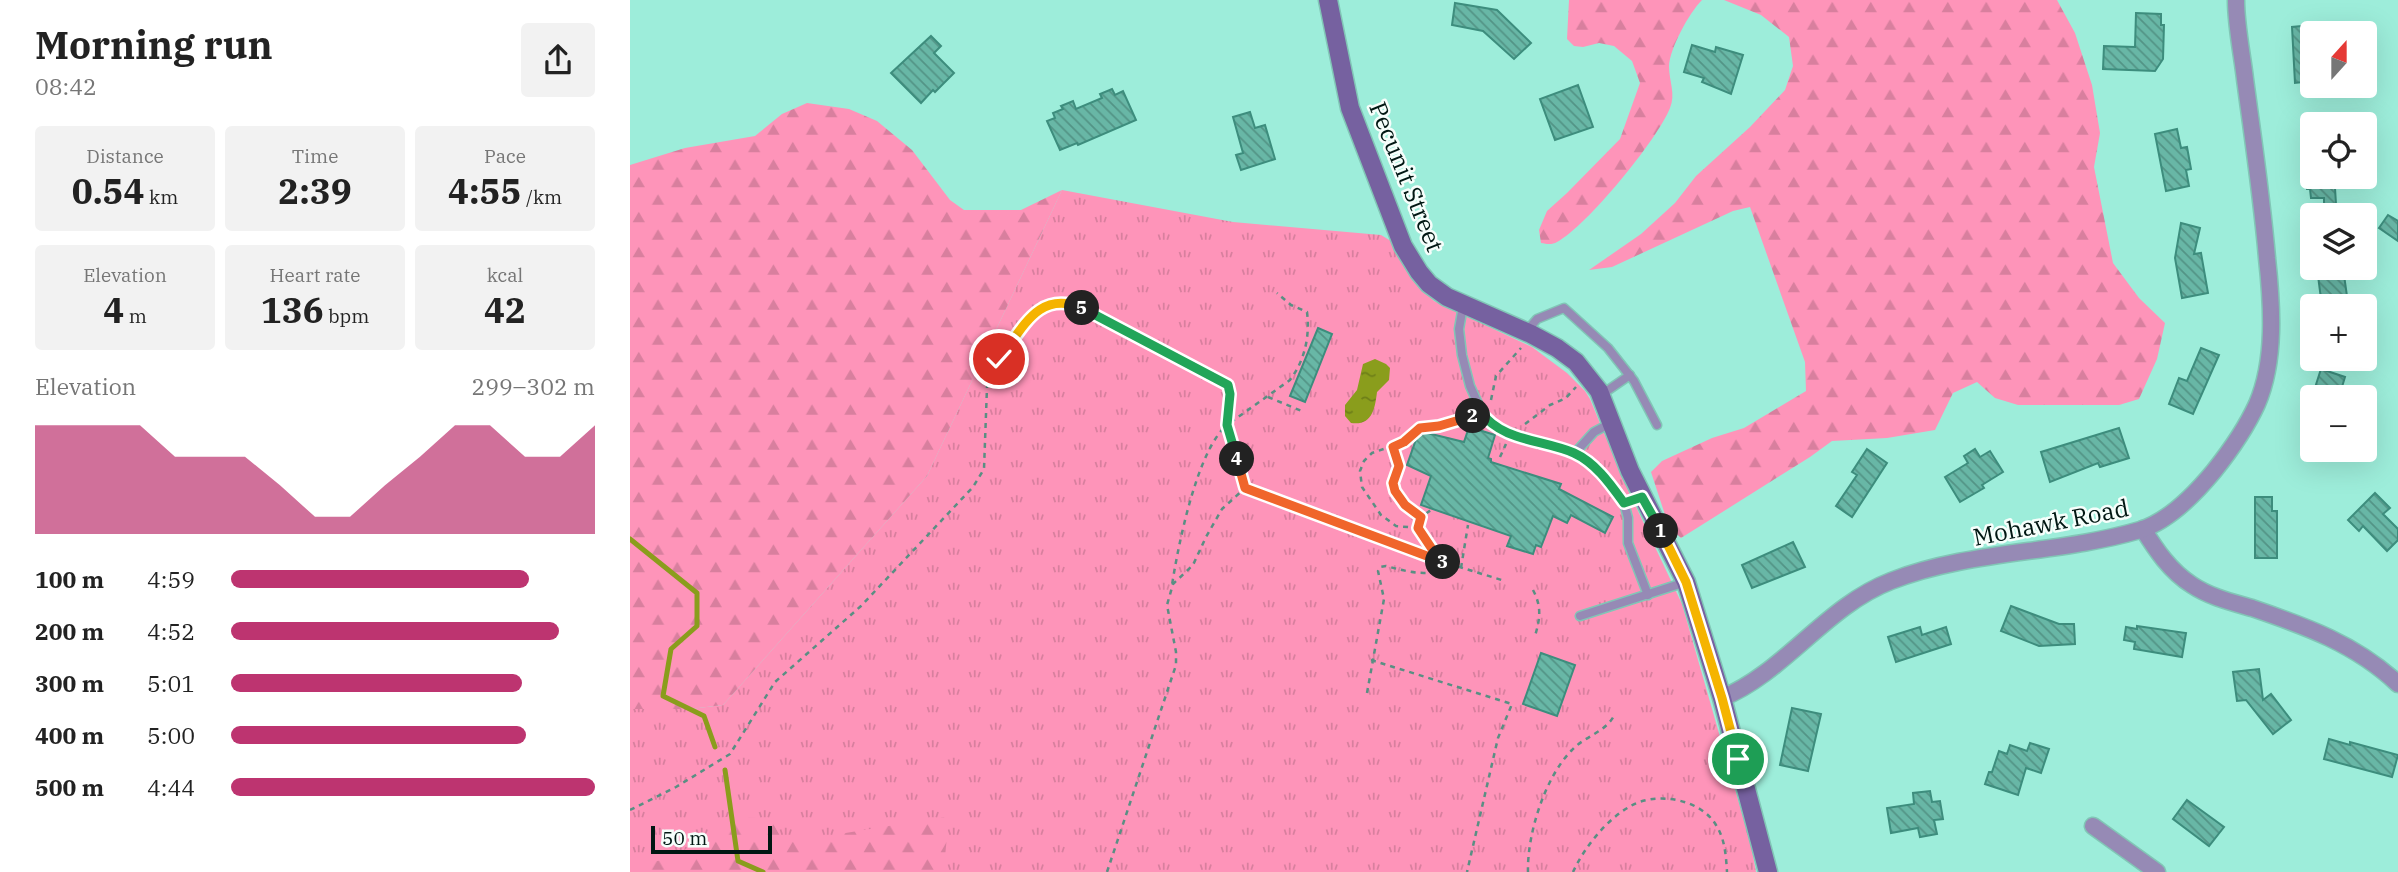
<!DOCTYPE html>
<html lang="en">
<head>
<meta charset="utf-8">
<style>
  :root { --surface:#fff; --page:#f2f2f2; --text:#222; --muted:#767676; --accent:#bd3470 }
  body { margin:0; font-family:"IBM Plex Serif",serif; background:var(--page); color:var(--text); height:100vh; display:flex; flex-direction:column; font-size:26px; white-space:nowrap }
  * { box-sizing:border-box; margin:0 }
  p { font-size:23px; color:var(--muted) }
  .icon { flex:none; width:38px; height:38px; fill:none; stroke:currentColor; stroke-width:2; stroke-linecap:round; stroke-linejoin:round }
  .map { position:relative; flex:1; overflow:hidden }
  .details { display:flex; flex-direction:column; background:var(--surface); width:630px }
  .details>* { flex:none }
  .needle { width:46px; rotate:21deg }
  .fabs { position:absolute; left:1670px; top:21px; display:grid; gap:14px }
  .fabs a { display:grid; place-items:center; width:77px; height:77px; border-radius:7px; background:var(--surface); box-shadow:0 7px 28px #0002; font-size:35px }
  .scale { position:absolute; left:21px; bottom:18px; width:121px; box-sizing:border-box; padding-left:7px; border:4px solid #011713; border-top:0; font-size:19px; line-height:24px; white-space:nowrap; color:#011713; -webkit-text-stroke:5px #f6fefb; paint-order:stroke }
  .pin { position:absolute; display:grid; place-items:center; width:60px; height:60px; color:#fff; margin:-30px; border:4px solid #fff; border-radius:50%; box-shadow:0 2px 7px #0007 }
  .km { position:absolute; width:35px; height:35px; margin:-18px; border-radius:50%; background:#222; color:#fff; font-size:19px; line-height:35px; text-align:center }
  .round { display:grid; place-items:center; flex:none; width:74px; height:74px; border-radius:7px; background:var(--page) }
  .head { display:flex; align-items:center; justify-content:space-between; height:119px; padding:0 35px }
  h1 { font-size:38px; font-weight:700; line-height:52px }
  .stats { display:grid; grid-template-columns:repeat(3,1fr); gap:10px; height:119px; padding:7px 35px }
  .stats div { display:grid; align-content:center; border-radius:7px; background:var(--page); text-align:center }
  .stats b { font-size:35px; font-weight:700 }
  .stats small { font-size:19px; font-weight:400 }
  .stats p { font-size:19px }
  .chart { height:196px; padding:14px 35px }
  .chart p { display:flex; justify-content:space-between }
  .chart svg { width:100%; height:126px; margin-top:7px; fill:var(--accent); opacity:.7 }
  ul { padding:0 35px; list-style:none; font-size:23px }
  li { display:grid; grid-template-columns:112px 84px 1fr; align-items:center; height:52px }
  li i { height:18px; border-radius:9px; background:var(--accent) }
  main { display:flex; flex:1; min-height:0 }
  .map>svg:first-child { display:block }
  .grass { fill:url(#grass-tufts) }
  .forest { fill:url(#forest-firs) }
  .water { fill:url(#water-ripples) }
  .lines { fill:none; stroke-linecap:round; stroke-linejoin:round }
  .stream { stroke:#8a9d1c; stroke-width:5 }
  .building { fill:url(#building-back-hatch); stroke:#3d8d7d; stroke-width:2 }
  .lane-casing { stroke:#81c6b6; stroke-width:11 }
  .street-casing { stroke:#81c6b6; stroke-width:19 }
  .secondary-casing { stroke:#81c6b6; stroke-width:21 }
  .path { stroke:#598f83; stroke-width:2.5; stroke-dasharray:5 5; stroke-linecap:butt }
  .lane { stroke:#968ab5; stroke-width:8 }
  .street { stroke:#968ab5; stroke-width:16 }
  .secondary { stroke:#7661a0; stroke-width:18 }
  .split-1-casing { stroke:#fff; stroke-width:14 }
  .split-2-casing { stroke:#fff; stroke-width:14 }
  .split-3-casing { stroke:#fff; stroke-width:14 }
  .split-4-casing { stroke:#fff; stroke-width:14 }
  .split-5-casing { stroke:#fff; stroke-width:14 }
  .split-6-casing { stroke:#fff; stroke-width:14 }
  .split-1 { stroke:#f5b400; stroke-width:9 }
  .split-2 { stroke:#22a559; stroke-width:9 }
  .split-3 { stroke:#f0652b; stroke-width:9 }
  .split-4 { stroke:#f0652b; stroke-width:9 }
  .split-5 { stroke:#22a559; stroke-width:9 }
  .split-6 { stroke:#f5b400; stroke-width:9 }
  .labels { text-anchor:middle; stroke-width:5; stroke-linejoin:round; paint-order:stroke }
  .street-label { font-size:24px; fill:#011713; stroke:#f6fefb }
</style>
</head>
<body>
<main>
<section class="details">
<div class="head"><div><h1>Morning run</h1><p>08:42</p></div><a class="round"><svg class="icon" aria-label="share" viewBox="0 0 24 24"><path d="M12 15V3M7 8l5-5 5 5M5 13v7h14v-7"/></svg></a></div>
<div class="stats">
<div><p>Distance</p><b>0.54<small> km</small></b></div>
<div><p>Time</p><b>2:39</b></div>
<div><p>Pace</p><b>4:55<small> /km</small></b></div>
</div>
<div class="stats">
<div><p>Elevation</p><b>4<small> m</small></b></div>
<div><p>Heart rate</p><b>136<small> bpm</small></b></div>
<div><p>kcal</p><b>42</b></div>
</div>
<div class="chart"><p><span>Elevation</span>299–302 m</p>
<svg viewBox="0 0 160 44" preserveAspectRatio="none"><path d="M0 44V6L10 6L20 6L30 6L40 17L50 17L60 17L70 27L80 38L90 38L100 27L110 17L120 6L130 6L140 17L150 17L160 6V44z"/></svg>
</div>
<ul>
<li><b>100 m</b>4:59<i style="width:82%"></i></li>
<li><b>200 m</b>4:52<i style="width:90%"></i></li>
<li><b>300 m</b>5:01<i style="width:80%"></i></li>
<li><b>400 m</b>5:00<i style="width:81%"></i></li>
<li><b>500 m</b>4:44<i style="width:100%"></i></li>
</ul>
</section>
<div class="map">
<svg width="1768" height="872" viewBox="0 0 1768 872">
  <defs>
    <pattern id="grass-tufts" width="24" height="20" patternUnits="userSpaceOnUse" patternTransform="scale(1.75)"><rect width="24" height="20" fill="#fe94b9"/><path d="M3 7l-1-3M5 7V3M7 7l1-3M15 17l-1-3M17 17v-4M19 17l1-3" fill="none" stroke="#d87f9e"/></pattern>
    <pattern id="forest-firs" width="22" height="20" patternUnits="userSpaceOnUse" patternTransform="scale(1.75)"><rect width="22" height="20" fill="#fe94b9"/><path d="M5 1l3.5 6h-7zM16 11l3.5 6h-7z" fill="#d87f9e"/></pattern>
    <pattern id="water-ripples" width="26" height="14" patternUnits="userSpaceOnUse" patternTransform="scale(1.75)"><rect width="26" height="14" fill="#8a9d1c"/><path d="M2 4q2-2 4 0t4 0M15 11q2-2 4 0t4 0" fill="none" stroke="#6e7f18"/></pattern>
    <pattern id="building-back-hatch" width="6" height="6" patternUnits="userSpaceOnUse" patternTransform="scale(1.75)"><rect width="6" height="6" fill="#68b7a6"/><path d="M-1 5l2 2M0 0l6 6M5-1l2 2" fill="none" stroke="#539486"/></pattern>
  </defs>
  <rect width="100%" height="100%" fill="#9dedda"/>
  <polygon class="grass" points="432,190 603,222 751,235 761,241 779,275 804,301 902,347 937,373 955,391 960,399 976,438 979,439 990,473 1052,604 1121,845 1126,872 0,872 0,709 60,709 93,705 297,476"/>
  <g class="forest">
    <path d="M939,0H1072C1059,13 1040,48 1039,66C1039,81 1046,94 1040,108C1028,139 956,227 927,242C922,245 917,244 911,243L909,230L917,211L937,193L990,139L1010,83L1002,61L984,46L969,43L953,47L944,46L937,39Z"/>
    <polygon points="1094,0 1427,0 1445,33 1462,85 1470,133 1464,167 1483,263 1509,298 1535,323 1527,359 1509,399 1489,405 1388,405 1365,398 1347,382 1323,393 1305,430 1257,438 1202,441 1180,457 1051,538 1039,527 1021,472 1032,461 1082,438 1114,428 1176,391 1175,362 1120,207 1103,211 982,267 959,270 1011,234 1045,203 1066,176 1120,127 1155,90 1163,66 1159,37 1131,15"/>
    <polygon points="177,103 219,109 247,121 282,150 320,200 334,210 391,210 432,190 297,476 93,705 60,709 0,709 0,165 55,148 125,136 152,114"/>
    <polygon points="94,817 128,818 143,823 154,843 314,817 318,826 314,867 312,872 0,872 0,866 38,859 65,844"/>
  </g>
  <path class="water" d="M745,359L756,364L760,368L759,380L747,392C745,409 742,426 721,423L715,416V405L727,390L733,364Z"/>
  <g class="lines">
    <g class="stream">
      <polyline points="0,539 67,593 67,626 41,649 33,696 74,716 85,747"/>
      <polyline points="95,770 108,861 133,872"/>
    </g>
  </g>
  <g class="building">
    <polygon points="825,3 867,10 901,43 884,59 853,31 822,25"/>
    <polygon points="1506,13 1531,14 1531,25 1534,25 1533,59 1525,71 1473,69 1474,46 1505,47"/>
    <polygon points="1682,25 1682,81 1665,83 1662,27"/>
    <polygon points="301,36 311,46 304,53 324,73 305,92 303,90 291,103 261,73"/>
    <polygon points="1062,45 1085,52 1086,47 1113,55 1101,94 1072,82 1074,78 1054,72"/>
    <polygon points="948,85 963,127 925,140 910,99"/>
    <polygon points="482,89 485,95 493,91 506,120 448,145 447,143 430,150 417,121 425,118 423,113 433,109 431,106 443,101 446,109 472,98 470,94"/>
    <polygon points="620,112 625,128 635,125 645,159 611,170 606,155 613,153 603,117"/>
    <polygon points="1547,129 1551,148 1557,147 1561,169 1556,170 1559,186 1536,191 1525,134"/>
    <polygon points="1676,177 1714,177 1714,187 1705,188 1706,204 1694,204 1694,198 1681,198 1680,189 1677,189"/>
    <polygon points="1758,215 1768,221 1768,241 1749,228"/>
    <polygon points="1551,223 1570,228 1564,254 1571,253 1578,293 1552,298 1545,258"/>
    <polygon points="1687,268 1713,268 1717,296 1691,299"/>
    <polygon points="688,328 702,334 675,402 660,396"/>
    <polygon points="1571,348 1589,355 1563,414 1539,404 1549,378 1557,381"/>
    <polygon points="1691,369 1715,377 1709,397 1682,397"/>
    <polygon points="839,427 865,435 858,458 861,459 861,462 931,484 929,489 983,517 975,533 941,515 937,523 923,516 911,547 906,545 903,554 877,546 881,536 791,505 801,476 777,465 789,431 834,442"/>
    <polygon points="1489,428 1499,458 1470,467 1468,463 1420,482 1411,452"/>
    <polygon points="1237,449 1257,463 1222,517 1206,506 1227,475 1222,472"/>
    <polygon points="1345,449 1350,457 1360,451 1373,472 1352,485 1354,488 1330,502 1315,477 1338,463 1334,456"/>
    <polygon points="1745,493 1760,508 1753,514 1768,529 1768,540 1757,551 1733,526 1729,531 1718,520"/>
    <polygon points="1625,497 1642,497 1642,511 1647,511 1647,558 1625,558"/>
    <polygon points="1163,542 1175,567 1122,588 1112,565"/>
    <polygon points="1381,606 1429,624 1444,624 1445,644 1409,646 1371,631"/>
    <polygon points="1507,626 1556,633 1552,657 1504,649 1505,642 1494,640 1496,627 1507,629"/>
    <polygon points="1290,627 1292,635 1316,627 1321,644 1266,662 1258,637"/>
    <polygon points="911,653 945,665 927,716 893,704"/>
    <polygon points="1629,669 1633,700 1641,694 1661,720 1643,734 1616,700 1607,701 1603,672"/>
    <polygon points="1162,708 1191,714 1178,771 1150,765"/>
    <polygon points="1699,739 1720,745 1720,742 1768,755 1762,777 1694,759"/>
    <polygon points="1400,743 1419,749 1411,773 1396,768 1388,795 1355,784 1359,772 1362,772 1369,751 1377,754 1380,745 1397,751"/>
    <polygon points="1300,791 1302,802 1310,801 1313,819 1304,820 1307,834 1290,837 1288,828 1261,833 1257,808 1284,804 1283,793"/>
    <polygon points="1557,800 1594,827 1579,846 1543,819"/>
  </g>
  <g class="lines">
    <defs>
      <g id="lane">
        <polyline points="833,306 829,329 832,355 840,386 855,419 863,426 889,436 945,453 964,432 981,423"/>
        <polyline points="896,332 907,319 934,308 978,348 1004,381 1027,425"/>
        <polyline points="971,395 1000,375"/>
        <path d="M945,453C966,467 980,483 994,503L1012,497"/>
        <polyline points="994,503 998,518 998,543 1018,595"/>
        <polyline points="950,616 1056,582"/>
      </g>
      <g id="street">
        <path d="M1513,529C1526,550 1540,571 1562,585C1580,597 1601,602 1622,608C1675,626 1726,644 1768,684"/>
        <path d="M1092,698C1155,672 1196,606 1261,581C1340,550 1429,554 1510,530C1539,521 1565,494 1584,471C1600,451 1616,428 1627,404C1646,360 1642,304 1637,258C1632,198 1623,139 1615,79C1612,53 1606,26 1606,0"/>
        <polyline points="1463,826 1527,872"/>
      </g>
      <polyline id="secondary" points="698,0 720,108 773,246 789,272 799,284 817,297 901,334 927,348 946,362 969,391 1000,471 1056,582 1092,698 1138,872"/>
    </defs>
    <use href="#lane" class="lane-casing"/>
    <use href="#street" class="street-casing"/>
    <use href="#secondary" class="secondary-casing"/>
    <g class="path">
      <polyline points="638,397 674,412"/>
      <polyline points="861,400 866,376 891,348"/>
      <polyline points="895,424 920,405 936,398 946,387"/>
      <polyline points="761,444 769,466 763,483 765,491 775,505 791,517"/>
      <polyline points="870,457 876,444"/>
      <path d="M615,488L597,425L660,380C675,360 680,336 677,312L661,305L647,293"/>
      <polyline points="788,528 766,526 751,515 732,487 730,471 734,461 742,453 774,442 790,428 809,426 840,417"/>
      <polyline points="831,568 838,525"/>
      <path d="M903,590C912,607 910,619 905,636"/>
      <polyline points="741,660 882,704 868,738 837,872"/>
      <path d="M737,693L754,599L748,571L750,567L756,566C779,572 799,578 821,566L804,552L788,528L791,517L801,510"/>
      <path d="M0,810L46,787L100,754L145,682L231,606L343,487L354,469L357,387L370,360L403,313L427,304L449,306L598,385L600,394L597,425C567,450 548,546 542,585"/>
      <polyline points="477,872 546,665 546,652 537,605 543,584 563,565 576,537 592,509 615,488 787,554 875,581"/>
      <path d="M898,872C897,834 915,777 942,750C955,736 974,733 984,716"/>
      <path d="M943,872C954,848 976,820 999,807C1024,791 1070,798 1086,825C1095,839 1096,856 1097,872"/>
    </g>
    <use href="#lane" class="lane"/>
    <use href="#street" class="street"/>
    <use href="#secondary" class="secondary"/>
  </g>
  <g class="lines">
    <defs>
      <polyline id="split-1" points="1031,531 1056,582 1092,698 1108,759"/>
      <path id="split-2" d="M843,416L851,412C871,441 914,440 944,453C966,463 981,485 994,503L1012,497L1031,531"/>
      <polyline id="split-3" points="813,562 821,565 804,552 788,528 791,517 775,505 765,491 763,483 769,466 763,447 774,442 790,428 809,426 843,416"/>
      <polyline id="split-4" points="607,459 615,488 813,562"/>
      <polyline id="split-5" points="452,308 598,385 600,394 597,425 607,459"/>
      <path id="split-6" d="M369,359C392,331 407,289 452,308"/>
    </defs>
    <use href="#split-1" class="split-1-casing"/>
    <use href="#split-2" class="split-2-casing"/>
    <use href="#split-3" class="split-3-casing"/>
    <use href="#split-4" class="split-4-casing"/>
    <use href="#split-5" class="split-5-casing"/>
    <use href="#split-6" class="split-6-casing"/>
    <use href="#split-1" class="split-1"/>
    <use href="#split-2" class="split-2"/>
    <use href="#split-3" class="split-3"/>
    <use href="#split-4" class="split-4"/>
    <use href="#split-5" class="split-5"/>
    <use href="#split-6" class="split-6"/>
  </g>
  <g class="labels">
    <g class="street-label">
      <text transform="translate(776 177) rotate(68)" y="8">Pecunit Street</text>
      <text transform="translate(1421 523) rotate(-11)" y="8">Mohawk Road</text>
    </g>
  </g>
</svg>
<div class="fabs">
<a><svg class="needle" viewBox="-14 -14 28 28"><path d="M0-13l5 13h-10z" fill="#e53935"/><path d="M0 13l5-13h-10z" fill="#767676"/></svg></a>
<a><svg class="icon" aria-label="locate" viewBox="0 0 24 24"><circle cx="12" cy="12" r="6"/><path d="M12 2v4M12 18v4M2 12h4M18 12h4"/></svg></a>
<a><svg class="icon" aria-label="layers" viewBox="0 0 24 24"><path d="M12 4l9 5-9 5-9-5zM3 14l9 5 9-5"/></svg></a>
<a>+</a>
<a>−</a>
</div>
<div class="scale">50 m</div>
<div class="pin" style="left:1108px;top:759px;background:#1e9e55"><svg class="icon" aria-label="arrive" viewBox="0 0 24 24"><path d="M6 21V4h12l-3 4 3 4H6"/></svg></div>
<div class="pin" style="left:369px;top:359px;background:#d93025"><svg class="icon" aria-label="check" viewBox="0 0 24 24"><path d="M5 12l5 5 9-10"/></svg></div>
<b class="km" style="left:1031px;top:531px">1</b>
<b class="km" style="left:843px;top:416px">2</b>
<b class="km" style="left:813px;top:562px">3</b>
<b class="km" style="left:607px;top:459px">4</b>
<b class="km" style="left:452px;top:308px">5</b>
</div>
</main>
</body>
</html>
